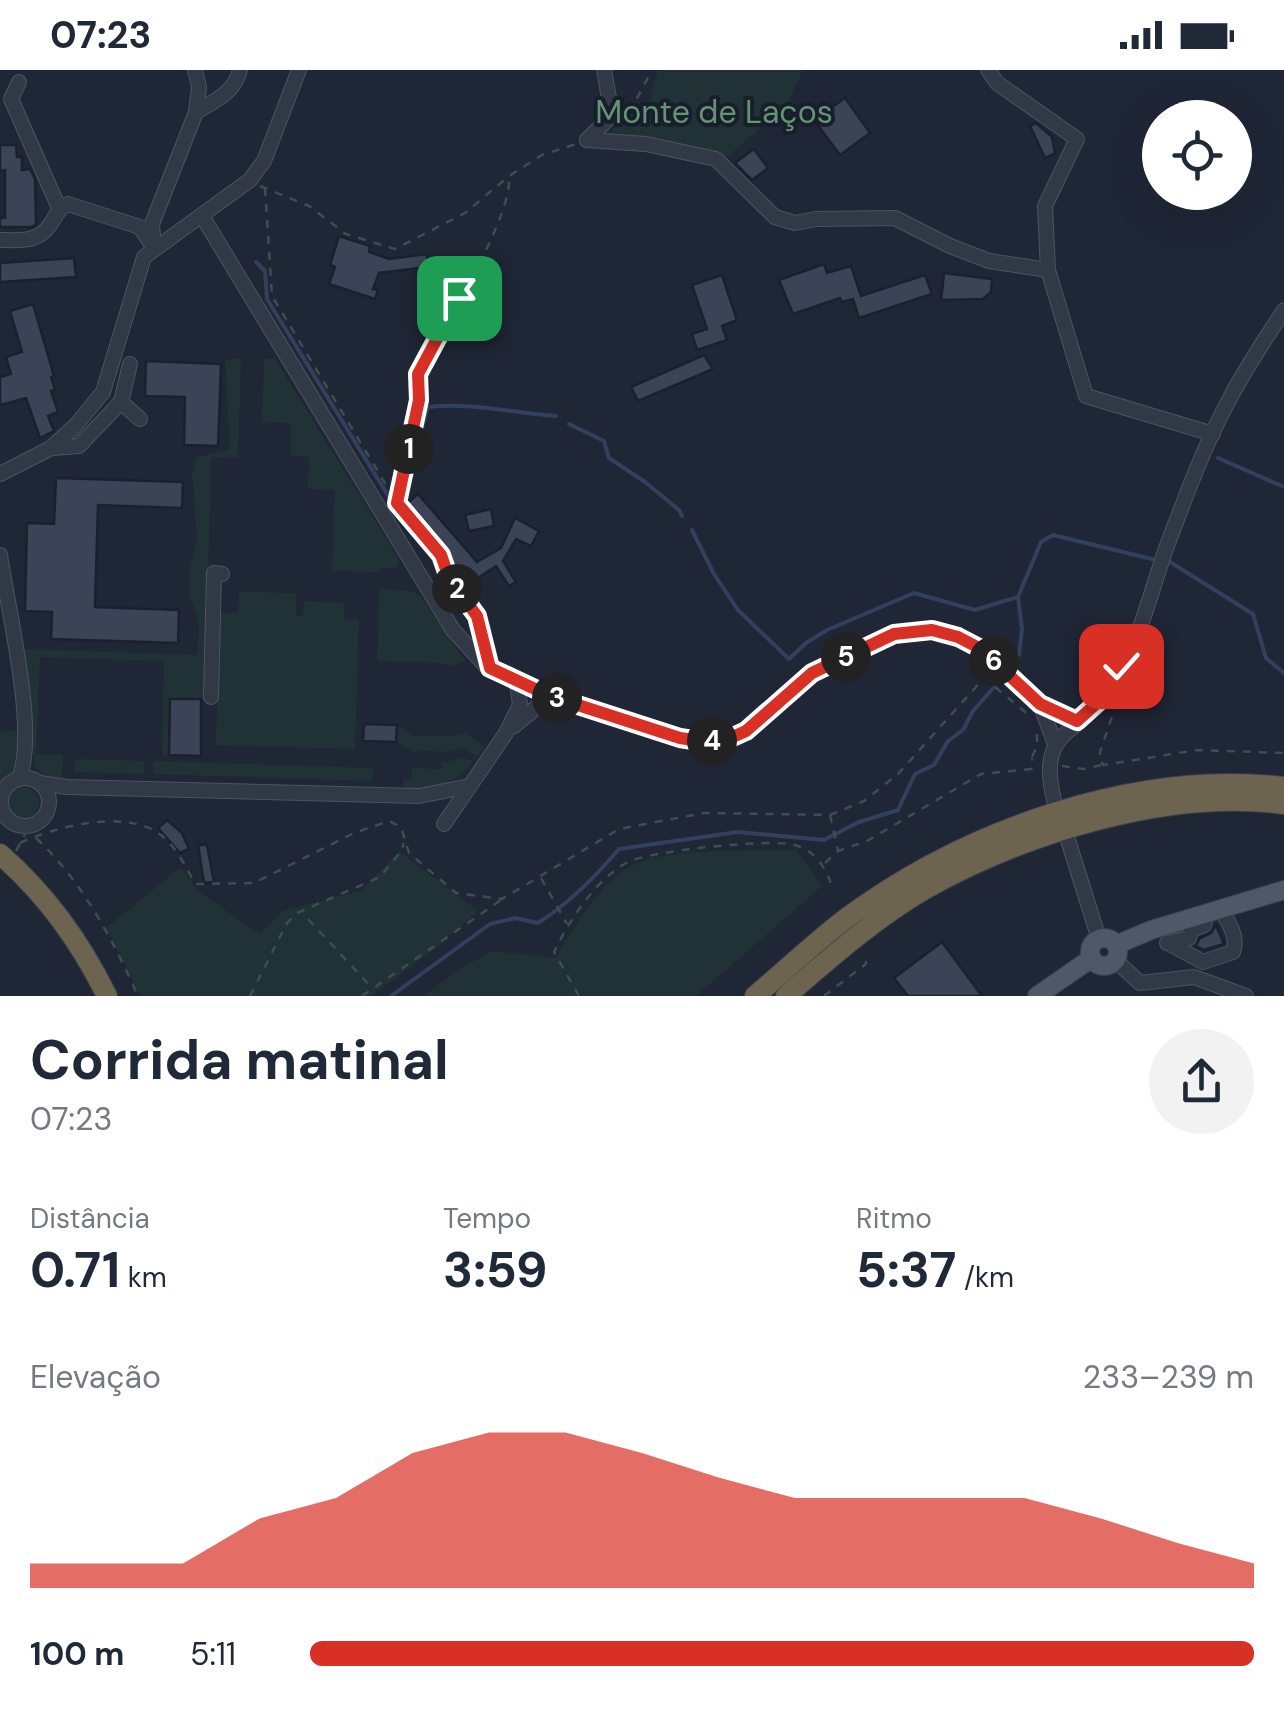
<!DOCTYPE html>
<html lang="pt">
<head>
<meta charset="utf-8">
<style>
  :root { --surface:#fff; --page:#f2f2f3; --text:#1f2937; --muted:#747a83; --accent:#d93025 }
  body { margin:0; font-family:"DM Sans",sans-serif; background:var(--page); color:var(--text); height:100vh; display:flex; flex-direction:column; font-size:38px; white-space:nowrap }
  * { box-sizing:border-box; margin:0 }
  p { font-size:32px; color:var(--muted) }
  .icon { flex:none; width:55px; height:55px; fill:none; stroke:currentColor; stroke-width:2; stroke-linecap:round; stroke-linejoin:round }
  .map { position:relative; height:926px; overflow:hidden }
  .side { display:flex; flex-direction:column; background:var(--surface); flex:1 }
  .side>* { flex:none }
  .buttons { position:absolute; left:1142px; top:30px; display:grid; gap:20px }
  .buttons a { display:grid; place-items:center; width:110px; height:110px; border-radius:50%; background:var(--surface); box-shadow:0 10px 40px #0002; font-size:50px }
  .pin { position:absolute; display:grid; place-items:center; width:85px; height:85px; color:#fff; margin:-42px; border-radius:20px; box-shadow:0 5px 15px #0006 }
  .km { position:absolute; width:50px; height:50px; margin:-25px; border-radius:50%; background:#222; color:#fff; font-size:28px; line-height:50px; text-align:center }
  .round { display:grid; place-items:center; flex:none; width:105px; height:105px; border-radius:52px; background:var(--page) }
  .overview { display:flex; align-items:center; justify-content:space-between; height:170px; padding:0 30px }
  h1 { font-size:55px; font-weight:700; line-height:75px }
  .metrics { display:grid; grid-template-columns:repeat(3,1fr); gap:15px; height:170px; padding:10px 30px }
  .metrics div { display:grid; align-content:center }
  .metrics b { font-size:50px; font-weight:700 }
  .metrics small { font-size:28px; font-weight:400 }
  .metrics p { font-size:28px }
  .chart { height:280px; padding:20px 30px }
  .chart p { display:flex; justify-content:space-between }
  .chart svg { width:100%; height:180px; margin-top:10px; fill:var(--accent); opacity:.7 }
  ul { padding:0 30px; list-style:none; font-size:32px }
  li { display:grid; grid-template-columns:160px 120px 1fr; align-items:center; height:75px }
  li i { height:25px; border-radius:12px; background:var(--accent) }
  .status { display:flex; justify-content:space-between; align-items:center; height:70px; padding:0 50px; background:var(--surface); direction:ltr }
  .status svg { height:28px; fill:currentColor }
  .map>svg:first-child { display:block }
  .green { fill:#213237 }
  .lines { fill:none; stroke-linecap:round; stroke-linejoin:round }
  .stream { stroke:#32405e; stroke-width:4 }
  .building { fill:#3b4457; stroke:#1a202d; stroke-width:2.5 }
  .minor-casing { stroke:#4d5362; stroke-width:16 }
  .major-casing { stroke:#3c4250; stroke-width:20 }
  .highway-casing { stroke:#3a404e; stroke-width:22 }
  .path { stroke:#3b4e52; stroke-width:2.5; stroke-dasharray:8 8; stroke-linecap:butt }
  .minor { stroke:#323946; stroke-width:14 }
  .major { stroke:#505767; stroke-width:18 }
  .highway { stroke:#6d644f; stroke-width:20 }
  .route-casing { stroke:#fff; stroke-width:20 }
  .route { stroke:#d93025; stroke-width:12 }
  .labels { text-anchor:middle; stroke-width:8; stroke-linejoin:round; paint-order:stroke }
  .park-label { font-size:32px; fill:#649474; stroke:#181e2b }
</style>
</head>
<body>
<div class="status"><b>07:23</b><svg viewBox="0 0 49 12"><path d="M0 12V9h3v3zM5 12V6h3v6zM10 12V3h3v9zM15 12V0h3v12zM26 1h20v11H26zM47 4h2v5h-2z"/></svg></div>
<div class="map">
<svg width="1284" height="926" viewBox="0 0 1284 926">
  <rect width="100%" height="100%" fill="#1f2636"/>
  <g class="green">
    <polygon points="658,0 803,0 787,34 725,89 651,68 607,64 650,30"/>
    <polygon points="241,288 238,388 211,387 205,630 170,629 168,686 162,686 164,591 40,587 36,685 63,685 62,709 50,709 35,697 22,579 198,585 199,552 189,524 189,501 197,469 192,403 197,387 230,380 225,290"/>
    <polygon points="264,289 275,289 395,483 399,490 396,498 380,498 379,502 332,501 335,420 308,419 309,387 291,385 291,353 262,352"/>
    <path d="M379,519L409,521L420,525L465,591L451,596C426,588 402,595 377,590Z"/>
    <polygon points="239,522 296,523 296,546 303,546 304,531 345,533 344,549 359,550 355,679 216,675 219,543 238,543"/>
    <path d="M397,655L414,667C433,664 446,669 465,663L485,677L478,687L463,678C445,685 431,679 413,682L396,672Z"/>
    <polygon points="17,660 20,696 0,719 0,663"/>
    <path d="M463,687L473,692C453,716 432,719 403,720V709H412V698L442,699V691L447,692Z"/>
    <polygon points="75,689 144,691 144,704 74,702"/>
    <polygon points="153,691 373,698 372,711 153,704"/>
    <circle cx="23" cy="733" r="16"/>
    <path d="M757,780H796L822,816L696,926H423L463,897L493,881L556,888C572,859 603,808 634,795C671,778 718,782 757,780Z"/>
    <polygon points="399,781 478,841 439,876 371,926 141,926 106,858 181,797 198,821 260,864 283,841 362,820"/>
  </g>
  <g class="lines">
    <g class="stream">
      <polyline points="256,192 265,201 267,229 392,432"/>
      <polyline points="569,354 604,371 609,388 645,412 679,440 682,446"/>
      <polyline points="1218,388 1284,417"/>
      <path d="M412,405L415,382L428,337C472,332 512,343 556,346"/>
      <polyline points="692,460 714,504 738,540 789,589 806,573 827,560 914,523 975,540 1018,527"/>
      <polyline points="1170,492 1253,544 1266,588 1284,603"/>
      <polyline points="1019,585 1022,559 1018,527 1041,472 1053,465 1156,490"/>
      <path d="M391,926L490,854L515,848L538,853C568,834 596,806 619,779L738,762L824,770L859,752L898,740L915,704L934,695L948,671L963,660L973,641L995,616"/>
    </g>
  </g>
  <g class="building">
    <polygon points="845,28 870,63 840,85 814,50"/>
    <polygon points="1036,53 1052,67 1055,83 1045,88 1030,56"/>
    <polygon points="0,75 16,75 17,87 22,87 22,100 30,99 35,109 36,154 32,157 0,157 0,148 5,148 5,100 0,101"/>
    <polygon points="754,79 768,98 752,110 735,93"/>
    <polygon points="339,166 370,176 369,182 389,189 427,184 427,197 379,203 373,219 378,220 375,229 329,214 335,197 330,195"/>
    <polygon points="74,188 76,207 0,212 0,193"/>
    <polygon points="824,194 827,203 851,196 861,226 925,205 932,224 859,248 853,229 842,232 840,228 793,244 779,210"/>
    <polygon points="944,203 992,209 991,222 983,229 941,230"/>
    <polygon points="722,205 737,250 722,256 727,270 697,280 692,264 707,259 692,215"/>
    <polygon points="33,234 54,306 51,307 55,320 51,321 58,342 48,346 54,361 40,368 26,328 0,335 0,307 11,304 6,287 22,282 10,241"/>
    <polygon points="704,285 713,299 638,331 631,317"/>
    <polygon points="146,291 221,294 218,376 184,375 185,327 145,326"/>
    <polygon points="56,408 183,412 182,438 98,435 95,537 179,540 178,573 51,569 52,542 25,541 27,453 54,454"/>
    <polygon points="418,424 477,492 501,478 515,448 539,461 531,476 516,469 503,491 516,512 509,516 496,496 460,520 441,480 404,436"/>
    <polygon points="491,439 494,456 469,461 465,445"/>
    <polygon points="170,629 201,629 201,686 169,685"/>
    <polygon points="364,654 397,655 396,672 363,671"/>
    <polygon points="167,750 182,763 189,779 180,783 158,758"/>
    <polygon points="198,775 207,775 214,812 204,813"/>
    <polygon points="1216,855 1224,874 1204,880 1196,876 1200,868 1211,863"/>
    <polygon points="942,872 982,926 908,926 894,908"/>
  </g>
  <g class="lines">
    <defs>
      <g id="minor">
        <polyline points="988,0 997,13 1077,69 1045,136 1048,200"/>
        <polyline points="19,12 11,29 59,138"/>
        <path d="M196,42C216,30 234,23 240,0"/>
        <polyline points="587,70 646,74 716,89 775,147 795,153 816,149 895,148 950,176 989,191 1048,200 1086,326 1213,364"/>
        <polyline points="587,70 612,45 604,0"/>
        <polyline points="202,146 453,560 486,596 517,613 680,668 706,672 727,669 746,661 812,603 894,564 932,559 958,567 981,579 1040,634 1077,651"/>
        <path d="M0,170C13,170 30,172 41,164C54,156 54,140 68,134L140,157L154,178L152,154L196,42L199,17L195,0"/>
        <polyline points="121,332 130,294"/>
        <polyline points="51,378 79,376 121,332 140,349"/>
        <polyline points="0,404 51,378 76,355 103,322 144,187 250,110 264,91 299,0"/>
        <path d="M0,485C8,540 38,661 19,709"/>
        <polyline points="211,627 214,503 222,504"/>
        <polyline points="1040,634 1055,674"/>
        <polyline points="514,656 550,626"/>
        <circle cx="25" cy="732" r="24"/>
        <polyline points="39,713 67,717 419,726 470,716"/>
        <path d="M1054,730C1037,660 1075,667 1108,623C1137,584 1151,519 1168,473C1186,426 1204,376 1228,332C1244,300 1265,270 1284,240"/>
        <polyline points="444,754 506,663 520,635 517,613"/>
        <polyline points="1068,770 1099,869"/>
        <polyline points="1167,873 1189,868 1191,860 1204,855 1207,842"/>
        <path d="M1170,874L1203,892L1233,882C1239,867 1228,850 1219,838"/>
        <polyline points="1115,890 1140,913 1194,907 1246,926"/>
      </g>
      <g id="major">
        <circle cx="1104" cy="882" r="14"/>
        <polyline points="1116,875 1151,860 1284,820"/>
        <polyline points="1037,926 1092,888"/>
      </g>
      <g id="highway">
        <path d="M0,784C46,824 80,871 107,926"/>
        <path d="M755,926C786,900 816,871 848,847C968,759 1135,700 1284,717"/>
        <path d="M786,926C830,888 875,848 925,819C1025,763 1169,718 1284,734"/>
      </g>
    </defs>
    <use href="#minor" class="minor-casing"/>
    <use href="#major" class="major-casing"/>
    <use href="#highway" class="highway-casing"/>
    <g class="path">
      <polyline points="624,38 636,30 652,0"/>
      <polyline points="260,116 309,136 346,164 395,179 465,143 509,106 542,85 576,74"/>
      <polyline points="265,118 272,226 397,433 441,485 449,508 477,546 484,577"/>
      <path d="M397,432L419,330L418,304C440,263 514,146 509,106"/>
      <polyline points="1117,632 1100,682 1099,690 1104,695 1197,680 1284,683"/>
      <polyline points="1032,687 1037,676 1037,661"/>
      <polyline points="1062,696 1083,699 1102,695"/>
      <polyline points="830,745 838,780"/>
      <path d="M36,768C82,811 112,868 138,926"/>
      <path d="M20,773C54,757 124,739 158,763C175,774 186,797 195,814L254,813L354,763L389,751L401,757L409,783L456,823L502,829L619,759L704,743L830,745L864,731L898,704L984,608L1030,646"/>
      <polyline points="16,781 30,755"/>
      <polyline points="825,793 838,781 867,771 981,704 1032,699 1032,688"/>
      <polyline points="541,808 567,854"/>
      <polyline points="308,849 372,918"/>
      <polyline points="250,926 287,853 297,843 380,807 403,779 403,773"/>
      <polyline points="362,926 501,830"/>
      <path d="M579,926L554,882C570,849 595,811 626,793C646,781 772,768 794,775C817,781 826,799 833,819"/>
      <polyline points="824,926 866,894 865,884"/>
    </g>
    <use href="#minor" class="minor"/>
    <use href="#major" class="major"/>
    <use href="#highway" class="highway"/>
  </g>
  <g class="lines">
    <defs>
      <polyline id="route" points="459,228 418,304 419,330 397,433 441,485 449,508 477,546 490,598 550,626 680,668 706,672 726,670 746,661 812,603 894,564 932,560 958,567 981,579 1040,634 1077,651 1108,623 1121,596"/>
    </defs>
    <use href="#route" class="route-casing"/>
    <use href="#route" class="route"/>
  </g>
  <g class="labels">
    <g class="park-label">
      <text x="714" y="53">Monte de Laços</text>
    </g>
  </g>
</svg>
<div class="buttons">
<a><svg class="icon" aria-label="locate" viewBox="0 0 24 24"><circle cx="12" cy="12" r="6"/><path d="M12 2v4M12 18v4M2 12h4M18 12h4"/></svg></a>
</div>
<div class="pin" style="left:459px;top:228px;background:#1e9e55"><svg class="icon" aria-label="arrive" viewBox="0 0 24 24"><path d="M6 21V4h12l-3 4 3 4H6"/></svg></div>
<div class="pin" style="left:1121px;top:596px;background:#d93025"><svg class="icon" aria-label="check" viewBox="0 0 24 24"><path d="M5 12l5 5 9-10"/></svg></div>
<b class="km" style="left:409px;top:379px">1</b>
<b class="km" style="left:457px;top:519px">2</b>
<b class="km" style="left:557px;top:628px">3</b>
<b class="km" style="left:712px;top:671px">4</b>
<b class="km" style="left:846px;top:587px">5</b>
<b class="km" style="left:994px;top:591px">6</b>
</div>
<section class="side">
<div class="overview"><div><h1>Corrida matinal</h1><p>07:23</p></div><a class="round"><svg class="icon" aria-label="share" viewBox="0 0 24 24"><path d="M12 15V3M7 8l5-5 5 5M5 13v7h14v-7"/></svg></a></div>
<div class="metrics">
<div><p>Distância</p><b>0.71<small> km</small></b></div>
<div><p>Tempo</p><b>3:59</b></div>
<div><p>Ritmo</p><b>5:37<small> /km</small></b></div>
</div>
<div class="chart"><p><span>Elevação</span>233–239 m</p>
<svg viewBox="0 0 160 44" preserveAspectRatio="none"><path d="M0 44V38L10 38L20 38L30 27L40 22L50 11L60 6L70 6L80 11L90 17L100 22L110 22L120 22L130 22L140 27L150 33L160 38V44z"/></svg>
</div>
<ul>
<li><b>100 m</b>5:11<i style="width:100%"></i></li>
</ul>
</section>
</body>
</html>
